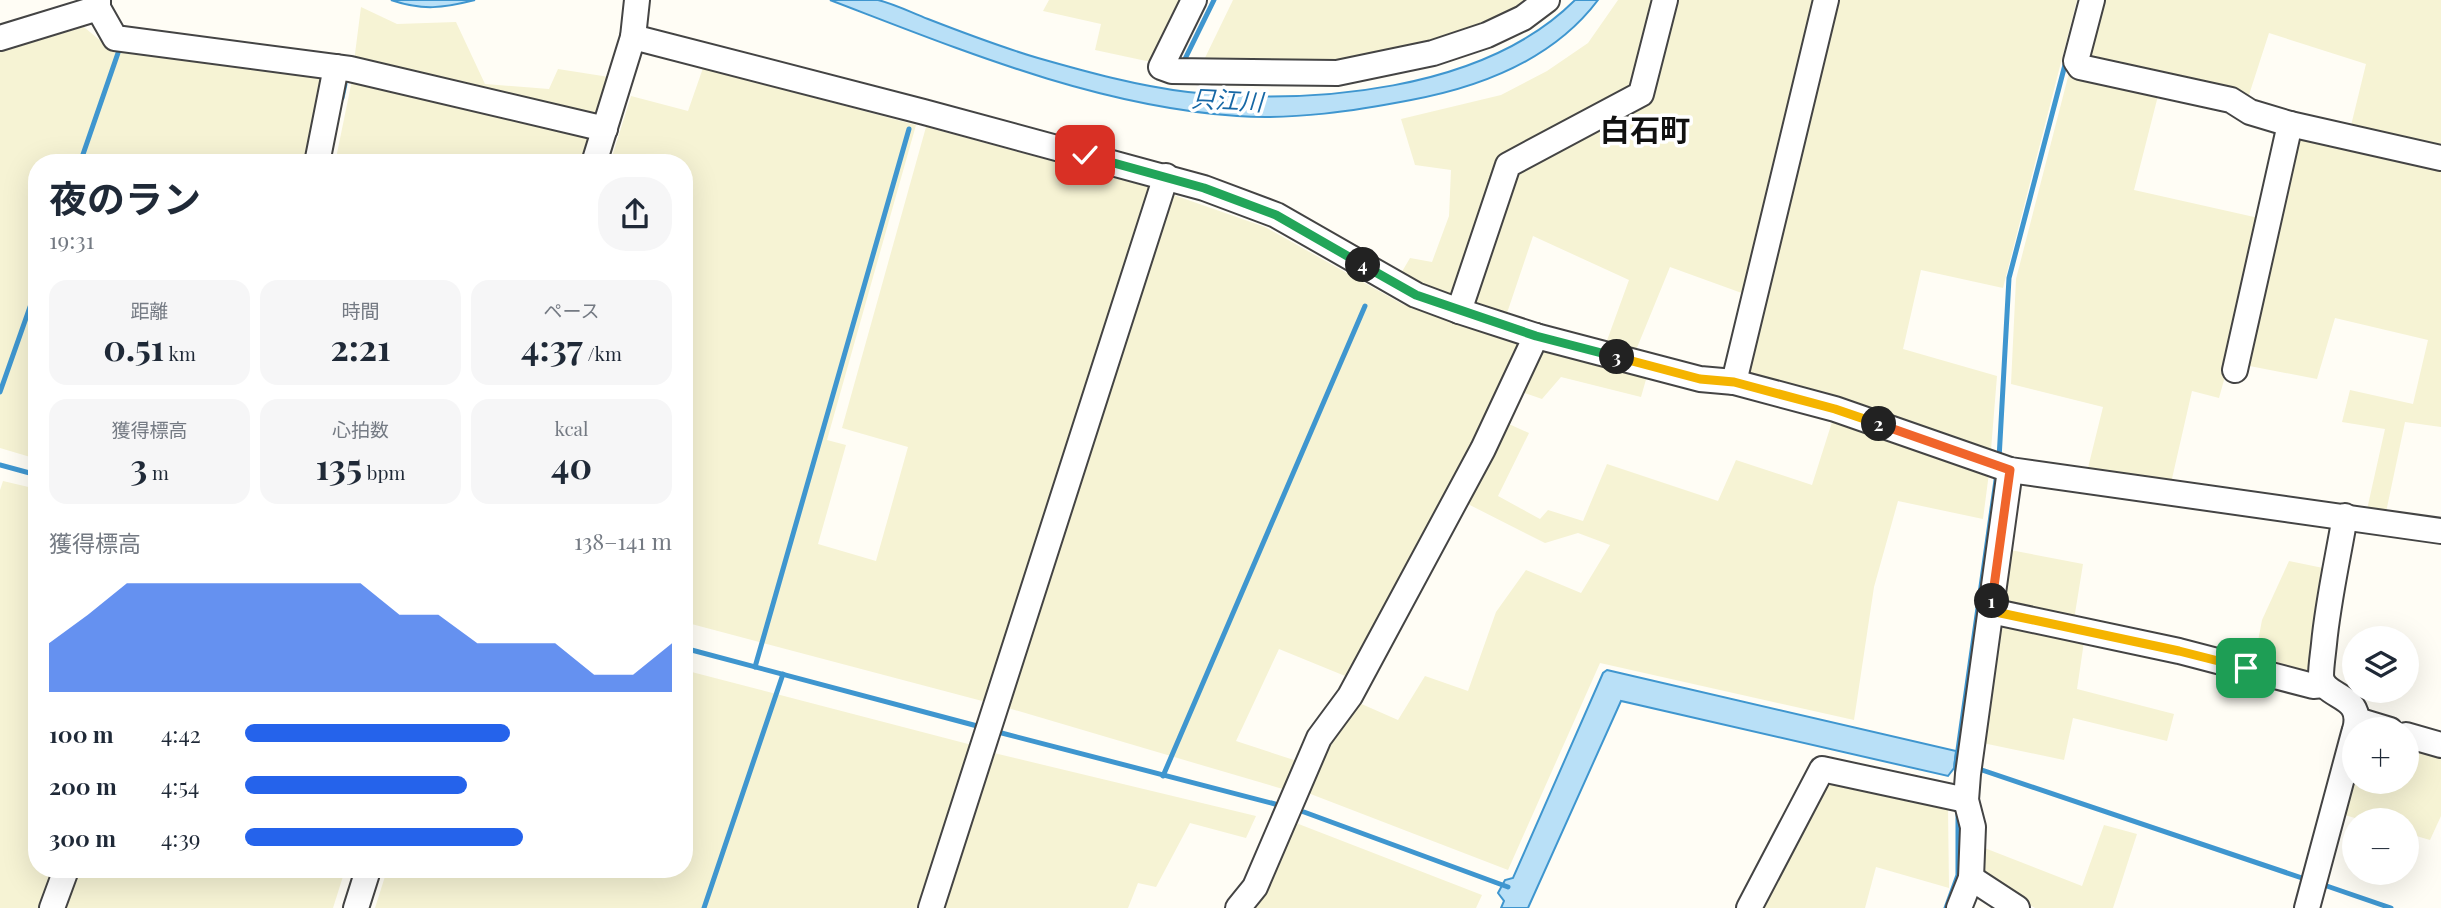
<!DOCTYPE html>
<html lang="ja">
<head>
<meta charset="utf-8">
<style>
  :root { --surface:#fff; --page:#f6f6f7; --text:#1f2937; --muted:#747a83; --accent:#2563eb }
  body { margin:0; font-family:"Playfair Display","Noto Sans JP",serif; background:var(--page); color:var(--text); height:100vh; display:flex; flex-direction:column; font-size:26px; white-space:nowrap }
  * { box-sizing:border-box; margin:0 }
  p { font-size:23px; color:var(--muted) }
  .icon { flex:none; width:38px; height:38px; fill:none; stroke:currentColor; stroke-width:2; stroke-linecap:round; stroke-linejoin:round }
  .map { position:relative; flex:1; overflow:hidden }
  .drawer { position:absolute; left:28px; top:154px; width:665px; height:724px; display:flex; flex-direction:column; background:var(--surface); border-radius:28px; box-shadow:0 7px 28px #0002 }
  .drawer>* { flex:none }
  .controls { position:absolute; left:2342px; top:626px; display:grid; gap:14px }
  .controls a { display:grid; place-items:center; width:77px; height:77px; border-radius:50%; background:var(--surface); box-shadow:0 7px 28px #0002; font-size:35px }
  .pin { position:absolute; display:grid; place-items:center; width:60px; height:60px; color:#fff; margin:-30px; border-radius:14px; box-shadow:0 4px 10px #0006 }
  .km { position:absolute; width:35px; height:35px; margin:-18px; border-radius:50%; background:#222; color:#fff; font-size:19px; line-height:35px; text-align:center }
  .round { display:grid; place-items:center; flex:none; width:74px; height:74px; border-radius:28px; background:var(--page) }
  .overview { display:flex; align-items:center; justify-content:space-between; height:119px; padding:0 21px }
  h1 { font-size:38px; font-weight:700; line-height:52px }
  .figures { display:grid; grid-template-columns:repeat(3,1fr); gap:10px; height:119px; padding:7px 21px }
  .figures div { display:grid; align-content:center; border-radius:18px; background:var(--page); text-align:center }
  .figures b { font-size:35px; font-weight:700 }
  .figures small { font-size:19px; font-weight:400 }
  .figures p { font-size:19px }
  .chart { height:196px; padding:14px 21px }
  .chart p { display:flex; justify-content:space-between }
  .chart svg { width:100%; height:126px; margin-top:7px; fill:var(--accent); opacity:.7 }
  ul { padding:0 21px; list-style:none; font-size:23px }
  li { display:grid; grid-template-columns:112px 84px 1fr; align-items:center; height:52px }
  li i { height:18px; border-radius:9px; background:var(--accent) }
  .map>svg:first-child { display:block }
  .farmland { fill:#f6f3d4; fill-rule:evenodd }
  .water { fill:#b9e0f7; stroke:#3f96cf; stroke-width:2 }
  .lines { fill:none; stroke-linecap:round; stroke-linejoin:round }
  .stream { stroke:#3f96cf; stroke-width:5 }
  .minor-casing { stroke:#444; stroke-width:28 }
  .minor { stroke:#fff; stroke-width:24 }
  .split-1-casing { stroke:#fff; stroke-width:14 }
  .split-2-casing { stroke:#fff; stroke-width:14 }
  .split-3-casing { stroke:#fff; stroke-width:14 }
  .split-4-casing { stroke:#fff; stroke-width:14 }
  .split-5-casing { stroke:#fff; stroke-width:14 }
  .split-1 { stroke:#f5b400; stroke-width:9 }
  .split-2 { stroke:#f0652b; stroke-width:9 }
  .split-3 { stroke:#f5b400; stroke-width:9 }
  .split-4 { stroke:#22a559; stroke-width:9 }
  .split-5 { stroke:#22a559; stroke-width:9 }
  .labels { text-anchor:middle; stroke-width:7; stroke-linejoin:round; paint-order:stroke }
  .water-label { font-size:24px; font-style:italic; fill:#1768a6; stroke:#fff }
  .district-label { font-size:30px; font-weight:bold; fill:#111; stroke:#fff }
</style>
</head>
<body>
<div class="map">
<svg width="2441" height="908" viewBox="0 0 2441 908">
  <rect width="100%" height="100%" fill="#fffdf5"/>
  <g class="farmland">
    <polygon points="1049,0 1182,0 1151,62 1095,50 1101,24 1043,11"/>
    <polygon points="1233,0 1533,0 1476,33 1338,67 1202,64"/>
    <polygon points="1618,0 2077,0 2003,288 1921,270 1903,349 1997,376 1991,450 1742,376 1761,300 1670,267 1634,355 1605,346 1629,280 1533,236 1506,316 1415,290 1400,275 1410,258 1432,262 1449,216 1451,170 1415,165 1401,119 1501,95 1547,71 1588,43"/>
    <path d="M2099,0H2441V427L2405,422L2385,517L2366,514L2385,429L2342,422L2350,390L2413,404L2428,340L2335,318L2317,379L2229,362L2219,398L2192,391L2171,483L2086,476L2103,407L2011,384L2016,279L2069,73L2082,62ZM2269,33L2366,64L2347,142L2292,132L2272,221L2134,190L2162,80L2248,98Z"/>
    <polygon points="361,7 397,24 456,22 485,84 549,89 558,69 609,77 580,163 335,163 351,85"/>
    <polygon points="84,27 114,52 326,76 308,163 37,163 37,459 0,448 0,52"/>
    <polygon points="703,68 916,125 827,440 846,445 818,544 876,561 908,447 842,428 926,127 1152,188 986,702 684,622 684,163 610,163 631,96 688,111"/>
    <polygon points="1171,194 1265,227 1404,305 1500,331 1647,376 1641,397 1561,377 1542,399 1508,387 1491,416 1529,433 1498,496 1540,519 1548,510 1583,521 1607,464 1718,501 1736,460 1812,485 1832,422 1989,473 1983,519 1898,501 1874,587 1854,720 1600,663 1508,870 1308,793 1311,765 1357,702 1398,720 1425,676 1468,691 1496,612 1526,570 1581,593 1610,545 1578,533 1545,543 1450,495 1350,678 1279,649 1236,741 1297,761 1286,790 1008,708"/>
    <polygon points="3,481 37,489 37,870 55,870 41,908 0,908 0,490"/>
    <polygon points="2005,549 2083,564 2072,632 2085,635 2077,689 2174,714 2167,741 2073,718 2064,760 1978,742"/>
    <polygon points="2289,561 2328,569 2316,680 2254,662 2262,620"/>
    <polygon points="684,670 972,745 920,908 375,908 387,870 684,870"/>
    <polygon points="2406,742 2441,751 2441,816 2430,840 2406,833 2406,821 2365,821 2338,813 2354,758 2354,782 2406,782"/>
    <polygon points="994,753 1256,816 1246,838 1190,823 1156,887 1138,883 1128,908 945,908"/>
    <polygon points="1828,779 1948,807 1949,888 1876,867 1865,908 1759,908"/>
    <polygon points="1296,823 1482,895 1476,908 1253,908 1263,897"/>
    <polygon points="2104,825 2137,834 2113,908 2035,908 1986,879 1982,847 2082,886"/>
    <polygon points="77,870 345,870 333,908 63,908"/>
  </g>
  <g class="water">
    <path d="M391,0H475C443,8 423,11 391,0Z"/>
    <path d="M830,0C845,0 864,0 878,0C895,4 912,13 928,19C964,33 1001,47 1038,58C1087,72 1138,86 1188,92C1311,105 1483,92 1575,0H1598C1553,60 1481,87 1411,100C1354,111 1295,120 1237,116C1095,106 961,50 830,0Z"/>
    <polygon points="1607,670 1956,751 1954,768 1948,776 1621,701 1528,908 1501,908 1504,901 1498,893 1505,880 1513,878 1603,673"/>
  </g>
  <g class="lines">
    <g class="stream">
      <polyline points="1184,61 1214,0"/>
      <polyline points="342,98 345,84"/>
      <polyline points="80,163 118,53"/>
      <polyline points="0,392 37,287"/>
      <polyline points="1999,459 2009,278 2066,61"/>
      <polyline points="0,465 37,475"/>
      <polyline points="684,648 981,727"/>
      <polyline points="755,667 909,129"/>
      <polyline points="994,731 1275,804"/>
      <polyline points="1976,768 2308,880"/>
      <polyline points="1957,775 1956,764 1997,473"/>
      <polyline points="1163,776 1365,306"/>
      <polyline points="1304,812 1508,887"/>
      <polyline points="2321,884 2391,908"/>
      <polyline points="704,908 783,674"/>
      <polyline points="1946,908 1958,875 1958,815"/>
    </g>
    <defs>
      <g id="minor">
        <polyline points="98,0 98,8 115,38 350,69 605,129"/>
        <polyline points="1194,0 1161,67 1172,71 1337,73 1433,53 1487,35 1523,18 1547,0"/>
        <polyline points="2092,0 2076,61 2080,67 2231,100 2250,112 2290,124 2441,158"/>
        <polyline points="633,37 924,112 1204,188 1276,215 1416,295 1459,311 1536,336 1700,379 1734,382 1835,409 2010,470 2441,531"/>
        <polyline points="0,38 98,8"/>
        <polyline points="317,163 336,67"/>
        <polyline points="594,163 633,37 637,0"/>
        <polyline points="1459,311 1508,165 1641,94 1665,0"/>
        <polyline points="2235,370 2290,124"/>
        <polyline points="1734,382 1826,0"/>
        <path d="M2345,516C2338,558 2328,601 2324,644C2323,654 2321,666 2321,676C2323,699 2365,693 2355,730"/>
        <polyline points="1991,611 2179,651 2313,686 2324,685"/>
        <polyline points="2357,720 2390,730"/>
        <polyline points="2406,735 2441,745"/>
        <polyline points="1971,878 2017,908"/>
        <polyline points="52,908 66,870"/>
        <polyline points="356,908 368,870"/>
        <polyline points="931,908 1166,176"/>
        <polyline points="1238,908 1255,887 1319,738 1350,696 1483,449 1536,336"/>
        <polyline points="1749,908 1822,769 1966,800"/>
        <polyline points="1959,908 1971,878 1973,827 1966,800 1968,774 2010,470"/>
        <polyline points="2307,908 2354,733"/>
      </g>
    </defs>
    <use href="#minor" class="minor-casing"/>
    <use href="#minor" class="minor"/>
  </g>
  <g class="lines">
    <defs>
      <polyline id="split-1" points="1992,601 1991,611 2179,651 2246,668"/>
      <polyline id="split-2" points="1879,424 2010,470 1992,601"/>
      <polyline id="split-3" points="1617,357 1700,379 1734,382 1835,409 1879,424"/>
      <polyline id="split-4" points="1363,265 1416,295 1536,336 1617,357"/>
      <polyline id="split-5" points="1085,155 1204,188 1276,215 1363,265"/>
    </defs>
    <use href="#split-1" class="split-1-casing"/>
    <use href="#split-2" class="split-2-casing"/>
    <use href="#split-3" class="split-3-casing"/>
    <use href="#split-4" class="split-4-casing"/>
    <use href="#split-5" class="split-5-casing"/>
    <use href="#split-1" class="split-1"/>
    <use href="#split-2" class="split-2"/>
    <use href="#split-3" class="split-3"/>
    <use href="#split-4" class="split-4"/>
    <use href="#split-5" class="split-5"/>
  </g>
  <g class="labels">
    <g class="water-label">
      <text transform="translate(1227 101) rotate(3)" y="8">只江川</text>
    </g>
    <g class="district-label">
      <text x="1645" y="141">白石町</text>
    </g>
  </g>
</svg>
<div class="controls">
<a><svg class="icon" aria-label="layers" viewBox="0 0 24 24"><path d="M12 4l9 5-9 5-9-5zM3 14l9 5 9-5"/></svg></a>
<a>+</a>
<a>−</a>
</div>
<div class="pin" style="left:2246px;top:668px;background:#1e9e55"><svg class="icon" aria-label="arrive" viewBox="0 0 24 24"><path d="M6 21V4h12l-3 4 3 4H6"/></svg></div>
<div class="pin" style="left:1085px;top:155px;background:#d93025"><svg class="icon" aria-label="check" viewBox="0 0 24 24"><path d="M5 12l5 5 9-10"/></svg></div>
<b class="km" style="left:1992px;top:601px">1</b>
<b class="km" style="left:1879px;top:424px">2</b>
<b class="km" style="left:1617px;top:357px">3</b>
<b class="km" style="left:1363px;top:265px">4</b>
<section class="drawer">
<div class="overview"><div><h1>夜のラン</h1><p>19:31</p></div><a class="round"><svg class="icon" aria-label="share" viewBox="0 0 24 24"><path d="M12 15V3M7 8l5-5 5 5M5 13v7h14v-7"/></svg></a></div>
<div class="figures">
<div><p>距離</p><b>0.51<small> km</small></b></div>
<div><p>時間</p><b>2:21</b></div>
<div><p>ペース</p><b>4:37<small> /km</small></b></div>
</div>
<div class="figures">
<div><p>獲得標高</p><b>3<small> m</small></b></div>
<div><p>心拍数</p><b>135<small> bpm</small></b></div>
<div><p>kcal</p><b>40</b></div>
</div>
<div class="chart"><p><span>獲得標高</span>138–141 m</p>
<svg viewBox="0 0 160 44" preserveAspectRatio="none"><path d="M0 44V27L10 17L20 6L30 6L40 6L50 6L60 6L70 6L80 6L90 17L100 17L110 27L120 27L130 27L140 38L150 38L160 27V44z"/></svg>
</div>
<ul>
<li><b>100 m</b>4:42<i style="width:62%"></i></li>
<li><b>200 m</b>4:54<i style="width:52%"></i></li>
<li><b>300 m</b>4:39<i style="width:65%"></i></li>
</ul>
</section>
</div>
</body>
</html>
